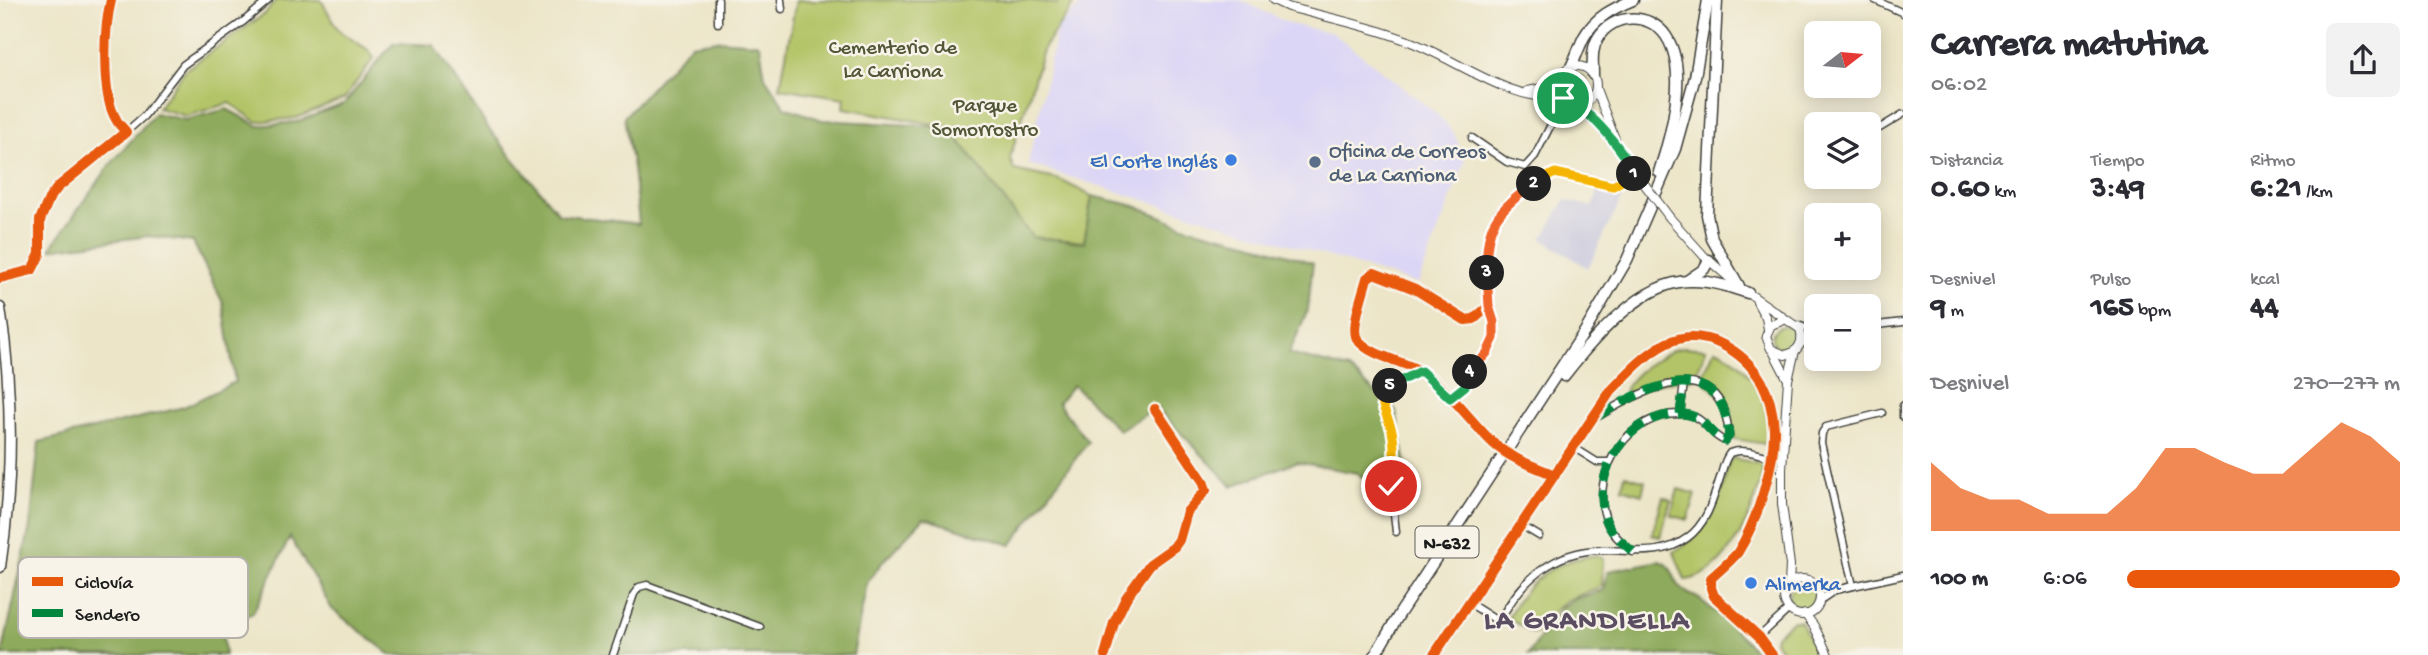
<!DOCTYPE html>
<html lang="es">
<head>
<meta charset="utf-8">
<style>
  :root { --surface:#fff; --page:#f2f2f3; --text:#2b2b33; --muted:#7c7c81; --accent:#ea580c }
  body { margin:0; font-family:"Gochi Hand",sans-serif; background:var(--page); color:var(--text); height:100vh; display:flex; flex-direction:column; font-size:26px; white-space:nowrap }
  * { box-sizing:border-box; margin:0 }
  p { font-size:23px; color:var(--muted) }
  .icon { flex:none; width:38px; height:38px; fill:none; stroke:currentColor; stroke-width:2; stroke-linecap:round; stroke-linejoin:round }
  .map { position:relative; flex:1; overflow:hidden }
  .sheet { display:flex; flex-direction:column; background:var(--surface); width:525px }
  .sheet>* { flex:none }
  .needle { width:46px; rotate:74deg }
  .tools { position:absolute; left:1804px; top:21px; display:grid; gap:14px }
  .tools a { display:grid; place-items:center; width:77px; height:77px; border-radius:10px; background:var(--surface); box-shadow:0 4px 18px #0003; font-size:35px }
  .pin { position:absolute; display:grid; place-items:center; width:60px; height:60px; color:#fff; margin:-30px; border:4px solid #fff; border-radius:50%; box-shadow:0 2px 7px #0007 }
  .km { position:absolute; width:35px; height:35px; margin:-18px; border-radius:50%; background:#222; color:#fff; font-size:19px; line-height:35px; text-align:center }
  .round { display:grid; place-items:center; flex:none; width:74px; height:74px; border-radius:10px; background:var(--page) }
  .overview { display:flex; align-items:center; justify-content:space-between; height:119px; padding:0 28px }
  h1 { font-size:38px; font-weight:700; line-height:52px }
  .metrics { display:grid; grid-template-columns:repeat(3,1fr); gap:10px; height:119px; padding:7px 28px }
  .metrics div { display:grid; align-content:center }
  .metrics b { font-size:30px; font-weight:700 }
  .metrics small { font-size:19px; font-weight:400 }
  .metrics p { font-size:19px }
  .chart { height:196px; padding:14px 28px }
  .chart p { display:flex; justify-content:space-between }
  .chart svg { width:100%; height:126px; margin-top:7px; fill:var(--accent); opacity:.7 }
  ul { padding:0 28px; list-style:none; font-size:23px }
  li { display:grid; grid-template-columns:112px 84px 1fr; align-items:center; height:52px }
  li i { height:18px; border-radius:9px; background:var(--accent) }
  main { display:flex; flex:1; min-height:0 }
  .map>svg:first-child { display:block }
  .built { fill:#dcd6f6 }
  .industrial { fill:#c2c2dc }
  .green { fill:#b3c468; stroke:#687042; stroke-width:2 }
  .forest { fill:#8eaa5c; stroke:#55633c; stroke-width:2 }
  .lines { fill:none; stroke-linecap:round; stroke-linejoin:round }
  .street-tunnel { stroke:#c2bda6; stroke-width:6; stroke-dasharray:6 3; stroke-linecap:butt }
  .street-casing { stroke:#3b3a36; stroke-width:9 }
  .secondary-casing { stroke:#3b3a36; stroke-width:10 }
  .highway-casing { stroke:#3b3a36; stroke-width:13 }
  .street { stroke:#fff; stroke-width:6 }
  .secondary { stroke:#fff; stroke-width:8 }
  .highway { stroke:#fff; stroke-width:10 }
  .secondary-bridge-casing { stroke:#3b3a36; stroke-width:10; stroke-linecap:butt }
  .secondary-bridge { stroke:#fff; stroke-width:8 }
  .quiet { stroke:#00873e; stroke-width:9; stroke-dasharray:18 9; stroke-linecap:butt }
  .cycleway-casing { stroke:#f7f3e8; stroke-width:15 }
  .cycleway { stroke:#e8590c; stroke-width:10 }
  .split-1-casing { stroke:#fff; stroke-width:14 }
  .split-2-casing { stroke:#fff; stroke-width:14 }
  .split-3-casing { stroke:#fff; stroke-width:14 }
  .split-4-casing { stroke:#fff; stroke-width:14 }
  .split-5-casing { stroke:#fff; stroke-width:14 }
  .split-6-casing { stroke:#fff; stroke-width:14 }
  .split-1 { stroke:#22a559; stroke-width:9 }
  .split-2 { stroke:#f5b400; stroke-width:9 }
  .split-3 { stroke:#f0652b; stroke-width:9 }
  .split-4 { stroke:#f0652b; stroke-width:9 }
  .split-5 { stroke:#22a559; stroke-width:9 }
  .split-6 { stroke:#f5b400; stroke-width:9 }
  .shop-dot { fill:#3f7fe0; stroke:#f7f3e8; stroke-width:2.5 }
  .service-dot { fill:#5c6f8a; stroke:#f7f3e8; stroke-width:2.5 }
  .labels { text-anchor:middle; stroke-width:5; stroke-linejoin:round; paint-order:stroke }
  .shield { fill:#f7f3e8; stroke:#5e5c59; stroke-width:2 }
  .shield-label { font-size:19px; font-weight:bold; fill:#1c1c1c }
  .park-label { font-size:21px; fill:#515737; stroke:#f7f3e8 }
  .service-label { font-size:21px; fill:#4e5e75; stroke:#f7f3e8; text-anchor:start }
  .shop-label { font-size:21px; fill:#366cbe; stroke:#f7f3e8; text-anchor:end }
  .district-label { font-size:28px; font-weight:bold; letter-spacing:2px; fill:#5c4e62; stroke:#f7f3e8 }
  .key { fill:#f7f3e8; stroke:#b5b2ab; stroke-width:2 }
  .key-label { font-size:19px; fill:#1c1c1c }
</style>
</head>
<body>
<main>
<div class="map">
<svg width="1903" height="655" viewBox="0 0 1903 655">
  <rect width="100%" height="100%" fill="#f7f3e8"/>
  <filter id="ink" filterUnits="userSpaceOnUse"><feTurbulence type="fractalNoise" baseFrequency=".0143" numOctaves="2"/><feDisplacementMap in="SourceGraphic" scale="14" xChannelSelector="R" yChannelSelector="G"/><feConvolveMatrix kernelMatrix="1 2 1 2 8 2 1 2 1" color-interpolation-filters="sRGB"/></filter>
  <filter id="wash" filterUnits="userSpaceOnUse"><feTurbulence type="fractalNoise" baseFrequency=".00686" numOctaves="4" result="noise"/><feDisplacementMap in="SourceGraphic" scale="28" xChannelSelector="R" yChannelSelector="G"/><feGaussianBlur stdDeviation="1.57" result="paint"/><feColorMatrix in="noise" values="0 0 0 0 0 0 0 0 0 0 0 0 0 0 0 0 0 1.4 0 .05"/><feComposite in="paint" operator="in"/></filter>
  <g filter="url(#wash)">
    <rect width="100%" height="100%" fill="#ece5c8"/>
    <polygon class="built" points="1085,0 1240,0 1290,24 1333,33 1437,114 1454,133 1465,161 1418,284 1028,164 1057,29"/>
    <polygon class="industrial" points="1599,188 1621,189 1625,192 1588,268 1542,239 1565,200 1593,207"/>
    <g class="green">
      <polygon points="276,0 321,0 339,31 367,49 374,58 344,99 296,118 257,122 230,103 186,116 158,108 185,70 266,13"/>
      <polygon points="796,0 1028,0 1057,4 1059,0 1075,0 1068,13 1044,47 1010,158 1014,170 1060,180 1092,196 1084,242 1032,237 949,127 844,108 845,98 780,88"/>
      <circle cx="1576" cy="85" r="11"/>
      <circle cx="1784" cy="338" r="12"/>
      <path d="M1683,347L1706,349L1695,378L1657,383L1627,393L1624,392C1630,374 1664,352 1683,347Z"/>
      <path d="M1715,349C1748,359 1778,411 1765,444L1734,439C1732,407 1725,399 1701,378Z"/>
      <path d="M1733,458L1763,465C1760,503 1728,576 1685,580L1674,552C1681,546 1690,543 1696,536C1716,517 1724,487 1729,461Z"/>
      <polygon points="1625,475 1645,481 1642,494 1622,488"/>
      <polygon points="1678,489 1696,494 1688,520 1671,515"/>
      <polygon points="1663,497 1671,500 1660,537 1652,535"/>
      <path d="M1597,555L1603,558L1602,586L1565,601L1550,615L1539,633H1532L1508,618C1511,610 1517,602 1522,595C1541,570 1566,559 1597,555Z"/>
      <circle cx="1802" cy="596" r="13"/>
      <polygon points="1792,621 1799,621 1803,625 1817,655 1784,655 1775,641 1776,635"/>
    </g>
    <g class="forest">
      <polygon points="717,40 757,43 760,46 765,77 785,107 822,120 949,127 1032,237 1084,242 1092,196 1136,206 1186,227 1251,243 1313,263 1308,309 1289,354 1349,369 1396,411 1406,464 1389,498 1357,473 1296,462 1232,486 1157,408 1119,430 1073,385 1058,403 1088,442 1011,545 924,518 884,560 867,583 853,655 391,655 332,609 290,537 253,613 222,626 225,655 2,655 30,526 39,442 184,407 235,382 223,303 193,242 149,236 50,249 110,165 155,113 185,120 227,109 258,126 296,122 344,104 393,43 434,45 488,128 559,214 639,224 633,168 624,117 691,44"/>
      <path d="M1659,561C1675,565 1672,581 1683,590C1689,595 1696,596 1702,601C1723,617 1741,635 1759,655H1528L1562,606L1575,599L1603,590L1608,571Z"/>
    </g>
  </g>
  <g filter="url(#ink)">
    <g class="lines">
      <polyline class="street-tunnel" points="1494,444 1514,458"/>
      <defs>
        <g id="street">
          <polyline points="718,0 718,23"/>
          <polyline points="781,0 782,9"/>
          <polyline points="1875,0 1903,13"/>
          <polyline points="1880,128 1903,114"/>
          <polyline points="126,132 144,116 183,65 244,21 269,0"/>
          <polyline points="1472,138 1507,162 1525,167 1535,156 1564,99"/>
          <path d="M0,278L32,270L40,254V220L49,199L58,187L126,132C123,128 118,124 116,119C101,95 104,28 111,0"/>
          <path d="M1489,306L1474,319L1465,320L1415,289L1374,273L1367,278C1364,290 1351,325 1355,336C1363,354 1405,361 1421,372C1447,388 1472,421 1494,444"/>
          <polyline points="1798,325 1816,332"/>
          <polyline points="1869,326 1903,322"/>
          <polyline points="1800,345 1816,334"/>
          <polyline points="1450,398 1465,386 1472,369 1487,353 1494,338 1494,322 1489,306 1487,245 1493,223 1499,212 1538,181 1555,173 1613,186 1636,173"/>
          <polyline points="1903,405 1903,417"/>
          <polyline points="1680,414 1684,383"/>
          <path d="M1594,419C1641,390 1722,347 1729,436L1725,441C1708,435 1706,415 1682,414C1630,411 1589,472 1606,520C1611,534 1622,542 1633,552"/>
          <polyline points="1573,447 1597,462 1609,462"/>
          <polyline points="1514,458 1555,475"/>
          <polyline points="1521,525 1539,536"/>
          <polyline points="1396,532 1391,487 1394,447 1392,431 1381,403 1381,394 1389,387 1421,371"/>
          <polyline points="1814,584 1835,590"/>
          <polyline points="1853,586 1821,443 1822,433 1826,427 1882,413"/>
          <polyline points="1819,601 1835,590 1903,575"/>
          <path d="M1469,603L1499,622C1520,581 1555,549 1604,550C1634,550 1661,557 1687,538C1707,524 1713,499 1720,478C1723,469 1724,460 1730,453C1742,448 1758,454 1770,457"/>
          <polyline points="1759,637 1789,609"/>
          <polyline points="613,655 634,594 639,587 647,585 760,627"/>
          <polyline points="1105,655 1114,623 1126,598 1150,564 1174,547 1179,540 1187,512 1206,490 1203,481 1155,409"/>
          <path d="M1434,655L1610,392C1627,374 1645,354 1667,343C1703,325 1744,351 1762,382C1770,397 1773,413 1774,429C1775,465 1757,521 1738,552C1731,561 1720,570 1711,578V588L1714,596L1759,637L1772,655"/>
        </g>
        <g id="secondary">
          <path d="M1273,0L1288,7C1326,17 1366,25 1403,39C1455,57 1505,101 1563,98"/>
          <circle cx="1577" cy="85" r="19"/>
          <polyline points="1596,89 1615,139"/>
          <polyline points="1528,91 1547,87 1560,77"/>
          <path d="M1574,104C1600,123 1618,147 1636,173"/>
          <polyline points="1670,218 1704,256 1734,282"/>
          <path d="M1744,290L1800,329C1804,342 1799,352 1785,355L1771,349L1766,336L1771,325L1784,320"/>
          <polyline points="1757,302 1766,318 1768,329"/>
          <polyline points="1774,353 1787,378"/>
          <circle cx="1802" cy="597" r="18"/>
          <polyline points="1789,584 1790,565 1782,504 1782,469 1788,380 1795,351"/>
          <polyline points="1805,614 1814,626 1828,655"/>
        </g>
        <g id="highway">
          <polyline points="1717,0 1707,215 1712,239 1739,286"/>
          <path d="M1571,67C1576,57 1579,47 1584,37C1595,17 1614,8 1633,0"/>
          <path d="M1593,75C1593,63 1591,49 1598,38C1612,13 1650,12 1666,36C1689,70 1671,136 1659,172"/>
          <polyline points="1688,280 1704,269 1709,260"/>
          <path d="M0,308C13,393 13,482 0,567"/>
          <path d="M1564,376C1591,341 1641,281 1690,281C1710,280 1730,287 1748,293"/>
          <polyline points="1375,655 1400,613 1587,328 1627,260 1675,149 1695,77 1708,0"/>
        </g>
      </defs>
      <use href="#street" class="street-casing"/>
      <use href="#secondary" class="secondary-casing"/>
      <use href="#highway" class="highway-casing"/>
      <use href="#street" class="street"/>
      <use href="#secondary" class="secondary"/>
      <use href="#highway" class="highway"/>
      <defs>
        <polyline id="secondary-bridge" points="1636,173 1670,218"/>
      </defs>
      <use href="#secondary-bridge" class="secondary-bridge-casing"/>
      <use href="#secondary-bridge" class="secondary-bridge"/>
      <g class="quiet">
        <polyline points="1680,414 1684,383"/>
        <path d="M1598,416C1645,387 1722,350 1729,436L1725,441C1708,435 1706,415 1682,414C1630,411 1589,472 1606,520C1611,534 1622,542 1633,552"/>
      </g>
      <defs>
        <g id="cycleway">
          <path d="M0,278L32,270L40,254V220L49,199L58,187L126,132C123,128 118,124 116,119C101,95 104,28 111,0"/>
          <path d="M1489,306L1474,319L1465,320L1415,289L1374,273L1367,278C1364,291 1349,330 1358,340C1372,357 1401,360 1420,371C1448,388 1469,420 1493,443C1511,459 1533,466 1555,475"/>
          <polyline points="1105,655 1114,623 1126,598 1150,564 1174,547 1179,540 1187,512 1206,490 1203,481 1155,409"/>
          <path d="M1434,655L1610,392C1627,374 1645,354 1667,343C1703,325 1744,351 1762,382C1770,397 1773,413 1774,429C1775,465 1757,521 1738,552C1731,561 1720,570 1711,578V588L1714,596L1759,637L1772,655"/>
        </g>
      </defs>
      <use href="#cycleway" class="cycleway-casing"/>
      <use href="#cycleway" class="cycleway"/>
    </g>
  </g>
  <g class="lines" filter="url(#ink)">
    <defs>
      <path id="split-1" d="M1563,98C1572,105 1582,109 1591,117C1609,133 1623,153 1636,173L1634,174"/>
      <polyline id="split-2" points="1534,184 1555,173 1613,186 1634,174"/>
      <path id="split-3" d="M1487,273C1484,224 1497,211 1534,184"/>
      <polyline id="split-4" points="1470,372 1487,353 1494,338 1494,322 1489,306 1487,273"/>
      <polyline id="split-5" points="1390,386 1421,371 1450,398 1465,386 1470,372"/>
      <path id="split-6" d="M1390,386L1381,394C1381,408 1389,418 1392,431C1396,449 1394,468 1391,486"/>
    </defs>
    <use href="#split-1" class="split-1-casing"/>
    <use href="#split-2" class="split-2-casing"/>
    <use href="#split-3" class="split-3-casing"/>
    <use href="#split-4" class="split-4-casing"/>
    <use href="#split-5" class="split-5-casing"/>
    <use href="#split-6" class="split-6-casing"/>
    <use href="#split-1" class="split-1"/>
    <use href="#split-2" class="split-2"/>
    <use href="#split-3" class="split-3"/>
    <use href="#split-4" class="split-4"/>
    <use href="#split-5" class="split-5"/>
    <use href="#split-6" class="split-6"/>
  </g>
  <g class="shop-dot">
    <circle cx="1231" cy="160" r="7"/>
    <circle cx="1751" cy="583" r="7"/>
  </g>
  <circle class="service-dot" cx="1315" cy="162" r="7"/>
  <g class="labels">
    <rect class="shield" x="1415.5" y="526.5" width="63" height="31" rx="5"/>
    <g class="shield-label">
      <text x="1447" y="549">N-632</text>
    </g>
    <g class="park-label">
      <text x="893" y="53">Cementerio de<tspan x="893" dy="24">La Carriona</tspan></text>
      <text x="985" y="111">Parque<tspan x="985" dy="24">Somorrostro</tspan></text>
    </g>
    <g class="service-label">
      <text x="1329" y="157">Oficina de Correos<tspan x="1329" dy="24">de La Carriona</tspan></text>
    </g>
    <g class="shop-label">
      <text x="1217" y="167">El Corte Inglés</text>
      <text x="1765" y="590" text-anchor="start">Alimerka</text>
    </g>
    <g class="district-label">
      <text x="1587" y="628">LA GRANDIELLA</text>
    </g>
  </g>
  <rect x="18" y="557" width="230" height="81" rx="10" class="key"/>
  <rect x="32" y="577" width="31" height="9" fill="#e8590c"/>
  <rect x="32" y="609" width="31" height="8" fill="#00873e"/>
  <g class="key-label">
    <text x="75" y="588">Ciclovía</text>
    <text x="75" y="620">Sendero</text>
  </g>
</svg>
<div class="tools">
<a><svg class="needle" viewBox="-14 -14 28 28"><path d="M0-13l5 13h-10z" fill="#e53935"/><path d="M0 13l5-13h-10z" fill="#7c7c81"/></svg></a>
<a><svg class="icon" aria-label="layers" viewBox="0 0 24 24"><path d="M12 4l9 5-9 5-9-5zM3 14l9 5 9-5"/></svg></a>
<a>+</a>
<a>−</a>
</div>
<div class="pin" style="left:1563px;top:98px;background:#1e9e55"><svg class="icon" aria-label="arrive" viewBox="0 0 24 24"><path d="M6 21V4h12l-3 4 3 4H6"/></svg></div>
<div class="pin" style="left:1391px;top:486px;background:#d93025"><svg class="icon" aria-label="check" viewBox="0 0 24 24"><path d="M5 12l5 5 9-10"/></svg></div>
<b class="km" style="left:1634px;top:174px">1</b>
<b class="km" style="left:1534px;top:184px">2</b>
<b class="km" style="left:1487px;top:273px">3</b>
<b class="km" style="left:1470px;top:372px">4</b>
<b class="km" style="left:1390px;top:386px">5</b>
</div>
<section class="sheet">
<div class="overview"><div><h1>Carrera matutina</h1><p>06:02</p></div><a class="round"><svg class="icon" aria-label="share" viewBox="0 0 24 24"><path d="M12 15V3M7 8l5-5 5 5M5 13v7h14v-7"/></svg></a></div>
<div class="metrics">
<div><p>Distancia</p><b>0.60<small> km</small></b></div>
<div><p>Tiempo</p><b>3:49</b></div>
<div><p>Ritmo</p><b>6:21<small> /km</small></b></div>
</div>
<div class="metrics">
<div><p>Desnivel</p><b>9<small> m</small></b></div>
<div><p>Pulso</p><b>165<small> bpm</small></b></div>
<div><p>kcal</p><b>44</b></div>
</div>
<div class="chart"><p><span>Desnivel</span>270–277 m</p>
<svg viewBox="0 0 160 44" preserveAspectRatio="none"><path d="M0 44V20L10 29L20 33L30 33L40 38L50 38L60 38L70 29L80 15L90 15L100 20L110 24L120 24L130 15L140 6L150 11L160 20V44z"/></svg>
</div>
<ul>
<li><b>100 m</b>6:06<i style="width:100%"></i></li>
</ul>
</section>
</main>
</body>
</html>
